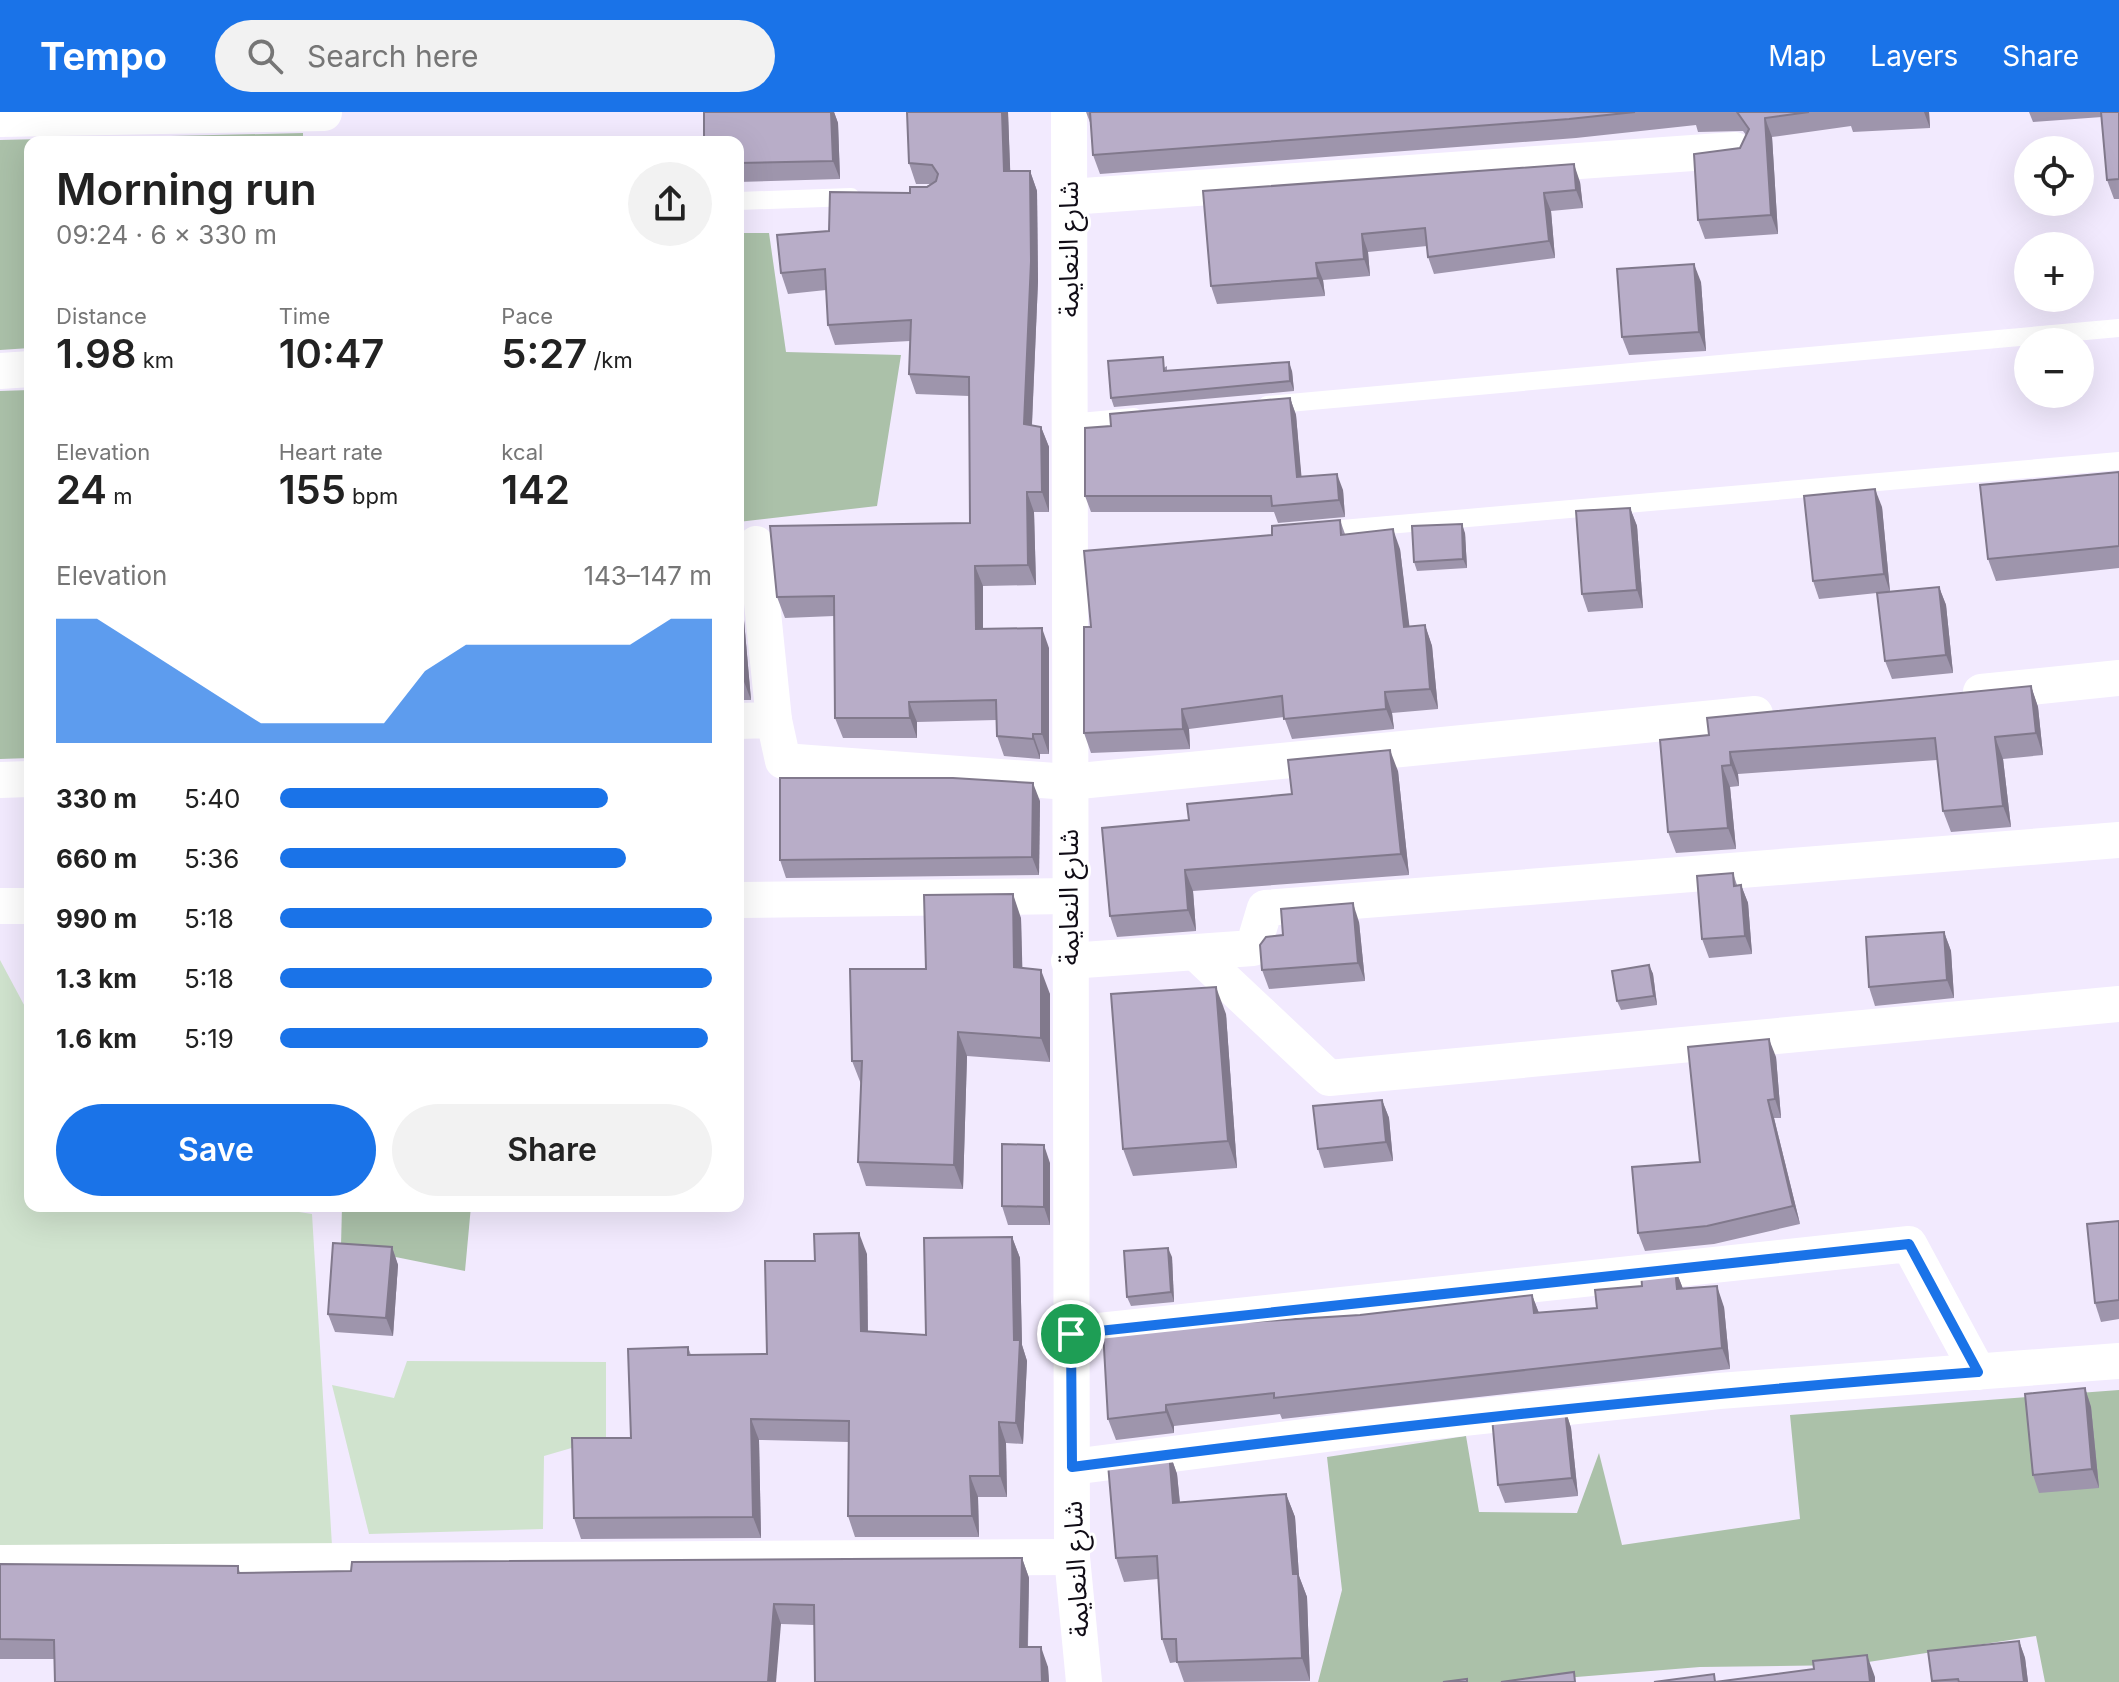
<!DOCTYPE html>
<html lang="en">
<head>
<meta charset="utf-8">
<style>
  :root { --surface:#fff; --page:#f2f2f2; --text:#222; --muted:#767676; --accent:#1a73e8 }
  body { margin:0; font-family:Inter,"Noto Sans Arabic",sans-serif; background:var(--page); color:var(--text); height:100vh; display:flex; flex-direction:column; font-size:30px; white-space:nowrap }
  * { box-sizing:border-box; margin:0 }
  p { font-size:26px; color:var(--muted) }
  .icon { flex:none; width:44px; height:44px; fill:none; stroke:currentColor; stroke-width:2; stroke-linecap:round; stroke-linejoin:round }
  .map { position:relative; flex:1; overflow:hidden }
  .drawer { position:absolute; left:24px; top:24px; width:720px; height:1076px; display:flex; flex-direction:column; background:var(--surface); border-radius:16px; box-shadow:0 8px 32px #0002 }
  .drawer>* { flex:none }
  .buttons { position:absolute; left:2014px; top:24px; display:grid; gap:16px }
  .buttons a { display:grid; place-items:center; width:80px; height:80px; border-radius:50%; background:var(--surface); box-shadow:0 8px 32px #0002; font-size:40px }
  .pin { position:absolute; display:grid; place-items:center; width:68px; height:68px; color:#fff; margin:-34px; border:4px solid #fff; border-radius:50%; box-shadow:0 2px 8px #0007 }
  .round { display:grid; place-items:center; flex:none; width:84px; height:84px; border-radius:42px; background:var(--page) }
  .overview { display:flex; align-items:center; justify-content:space-between; height:136px; padding:0 32px }
  h1 { font-size:44px; font-weight:600; line-height:60px }
  .figures { display:grid; grid-template-columns:repeat(3,1fr); gap:12px; height:136px; padding:8px 32px }
  .figures div { display:grid; align-content:center }
  .figures b { font-size:40px; font-weight:600 }
  .figures small { font-size:22px; font-weight:400 }
  .figures p { font-size:22px }
  .chart { height:224px; padding:16px 32px }
  .chart p { display:flex; justify-content:space-between }
  .chart svg { width:100%; height:144px; margin-top:8px; fill:var(--accent); opacity:.7 }
  .button { display:flex; gap:16px; margin-top:auto; padding:16px 32px }
  .button a { flex:1; height:92px; border-radius:48px; background:var(--accent); color:#fff; font-size:32px; font-weight:600; line-height:92px; text-align:center }
  .button a+a { background:var(--page); color:var(--text) }
  ul { padding:0 32px; list-style:none; font-size:26px }
  li { display:grid; grid-template-columns:128px 96px 1fr; align-items:center; height:60px }
  li i { height:20px; border-radius:10px; background:var(--accent) }
  header { display:flex; align-items:center; gap:48px; box-sizing:border-box; height:112px; padding:0 40px; background:var(--accent); color:#fff }
  header strong { font-size:38px }
  nav { display:flex; gap:44px; margin-inline-start:auto; font-size:28px }
  .search { width:560px; height:72px; background:var(--page); display:flex; align-items:center; gap:20px; box-sizing:border-box; padding:0 28px; border-radius:44px; color:var(--muted); font-size:30px }
  .map>svg:first-child { display:block }
  .green { fill:#d0e3ce }
  .forest { fill:#abc1a9 }
  .lines { fill:none; stroke-linecap:round; stroke-linejoin:round }
  .lane { stroke:#fff; stroke-width:18 }
  .street { stroke:#fff; stroke-width:36 }
  .wall { fill:#9e95ac }
  .shaded-wall { fill:#81798c }
  .building { fill:#b8adc8; stroke:#81798c; stroke-width:2 }
  .route-casing { stroke:#fff; stroke-width:16 }
  .route { stroke:#1a73e8; stroke-width:10 }
  .labels { text-anchor:middle; stroke-width:6; stroke-linejoin:round; paint-order:stroke }
  .street-label { font-size:26px; fill:#100c16; stroke:#fff }
</style>
</head>
<body>
<header>
<strong>Tempo</strong>
<div class="search"><svg class="icon" aria-label="search" viewBox="0 0 24 24"><circle cx="10" cy="10" r="6"/><path d="M15 15l6 6"/></svg>Search here</div>
<nav><a>Map</a><a>Layers</a><a>Share</a></nav>
</header>
<div class="map">
<svg width="2119" height="1570" viewBox="0 0 2119 1570">
  <rect width="100%" height="100%" fill="#f2eafe"/>
  <g class="green">
    <polygon points="0,848 30,904 30,1094 260,1094 312,1102 332,1434 0,1434"/>
    <polygon points="407,1249 606,1250 606,1326 544,1344 543,1417 369,1422 332,1273 394,1286"/>
  </g>
  <g class="forest">
    <polygon points="303,21 303,30 30,30 30,236 0,238 0,28"/>
    <polygon points="738,121 769,121 786,240 901,243 877,394 738,410"/>
    <polygon points="30,278 30,646 0,647 0,279"/>
    <polygon points="342,1094 471,1094 465,1159 341,1134"/>
    <polygon points="2119,1278 2119,1570 2045,1570 2036,1524 1849,1553 1700,1555 1515,1570 1318,1570 1342,1478 1327,1345 1466,1324 1479,1400 1577,1401 1599,1341 1622,1433 1800,1407 1790,1303"/>
  </g>
  <g class="lines">
    <g class="lane">
      <polyline points="738,89 851,85"/>
      <polyline points="1267,293 2119,216"/>
      <polyline points="1069,311 1134,305"/>
      <polyline points="1319,419 2119,349"/>
    </g>
    <g class="street">
      <polyline points="1069,0 1072,1445 1084,1570"/>
      <polyline points="0,7 324,1"/>
      <polyline points="1069,85 1735,38"/>
      <polyline points="0,259 30,257"/>
      <polyline points="756,432 774,608"/>
      <polyline points="1981,580 2119,566"/>
      <polyline points="738,609 774,608 783,649 1069,670 1755,602"/>
      <polyline points="0,668 30,667"/>
      <polyline points="738,788 1069,784"/>
      <polyline points="0,794 30,794"/>
      <polyline points="1195,840 1329,966 2119,892"/>
      <polyline points="1069,849 1253,836 1265,796 2119,728"/>
      <polyline points="1071,1222 1909,1132 1978,1260"/>
      <polyline points="1072,1355 1388,1314 1719,1279 2119,1249"/>
      <polyline points="0,1451 1072,1445"/>
    </g>
  </g>
  <g class="wall">
    <polygon points="704,0 834,0 838,11 840,67 738,70 738,30"/>
    <polygon points="907,0 1008,0 1010,59 1030,59 1037,79 1038,169 1032,313 1041,315 1049,335 1049,400 1034,400 1036,473 983,474 983,517 1049,536 1049,642 1040,642 1040,647 1004,644 997,624 996,608 917,610 917,626 843,626 835,606 834,504 785,506 777,485 970,411 969,284 916,282 909,262 910,229 835,233 828,213 826,178 788,182 781,161 829,119 931,72 916,72 909,51"/>
    <polygon points="1086,0 1929,0 1930,16 1853,20 1851,14 1772,25 1778,122 1705,127 1698,108 1740,36 1746,23 1743,19 1698,20 1696,13 1576,26 1100,62 1093,43 1091,13"/>
    <polygon points="2029,0 2119,0 2119,87 2114,87 2107,68 2102,5 2033,10"/>
    <polygon points="1580,70 1583,96 1551,99 1555,146 1434,162 1428,145 1427,134 1368,140 1370,164 1323,168 1325,184 1217,192 1211,174 1203,79"/>
    <polygon points="1701,170 1706,239 1629,243 1622,225"/>
    <polygon points="1167,254 1167,259 1292,259 1294,279 1114,295 1111,286"/>
    <polygon points="1290,286 1296,303 1301,364 1343,378 1345,405 1278,411 1274,400 1091,400 1085,384 1111,314"/>
    <polygon points="2119,360 2119,456 1996,469 1988,447"/>
    <polygon points="1882,395 1890,480 1939,475 1946,493 1953,561 1892,567 1885,549 1877,481 1819,487 1813,469"/>
    <polygon points="1630,396 1637,414 1643,496 1588,500 1582,482"/>
    <polygon points="1340,408 1345,422 1400,437 1409,515 1425,513 1432,534 1438,597 1392,601 1394,617 1292,627 1284,605 1189,617 1190,637 1091,641 1084,621 1091,515 1272,423"/>
    <polygon points="1465,421 1467,456 1417,459 1414,450"/>
    <polygon points="738,440 751,588 738,588"/>
    <polygon points="2031,574 2038,595 2043,643 2003,647 2011,715 1951,720 1943,699 1937,648 1738,662 1739,674 1730,675 1736,737 1676,741 1668,720 1709,623"/>
    <polygon points="1398,659 1409,763 1193,779 1196,819 1117,825 1110,804 1189,708 1292,682"/>
    <polygon points="1040,689 1039,763 786,766 780,748"/>
    <polygon points="1733,761 1737,773 1741,773 1748,791 1752,842 1709,846 1702,827"/>
    <polygon points="1021,806 1022,856 1050,882 1050,950 967,944 963,1077 866,1074 858,1050 861,972 852,949 926,857"/>
    <polygon points="1359,810 1365,869 1269,877 1262,858 1283,823"/>
    <polygon points="1944,820 1951,839 1954,886 1875,894 1869,875"/>
    <polygon points="1649,853 1653,862 1657,893 1621,898 1617,889"/>
    <polygon points="1226,902 1237,1056 1133,1064 1123,1037"/>
    <polygon points="1776,945 1781,1006 1774,1006 1800,1112 1714,1132 1645,1139 1638,1121 1700,1050"/>
    <polygon points="1382,988 1389,1006 1393,1049 1324,1056 1318,1037"/>
    <polygon points="1050,1051 1050,1113 1008,1113 1002,1094"/>
    <polygon points="2119,1109 2119,1207 2101,1210 2095,1191"/>
    <polygon points="1012,1125 1020,1146 1022,1233 1027,1249 1023,1332 1006,1331 1007,1385 978,1385 979,1425 855,1425 848,1404 849,1330 759,1328 761,1426 581,1427 574,1406 631,1326 688,1235 691,1243 767,1242 815,1149 867,1142 868,1220 926,1223"/>
    <polygon points="392,1135 398,1153 393,1224 335,1220 328,1202"/>
    <polygon points="1172,1145 1174,1190 1131,1194 1127,1185"/>
    <polygon points="1675,1156 1683,1177 1724,1195 1730,1257 1282,1307 1280,1302 1174,1314 1174,1321 1116,1328 1108,1307 1248,1203 1250,1210 1360,1203 1532,1183 1539,1201 1597,1196"/>
    <polygon points="2085,1276 2091,1295 2099,1376 2039,1381 2033,1363"/>
    <polygon points="1565,1297 1571,1316 1578,1384 1505,1391 1498,1373"/>
    <polygon points="1169,1339 1177,1362 1180,1390 1286,1382 1295,1405 1299,1464 1307,1485 1310,1569 1184,1570 1177,1550 1170,1551 1162,1527 1158,1467 1124,1470 1116,1446"/>
    <polygon points="1022,1446 1029,1466 1028,1535 1048,1555 1049,1570 815,1570 814,1513 781,1512 55,1547 0,1547 0,1452 238,1454 240,1461"/>
    <polygon points="2019,1529 2025,1546 2028,1570 1932,1570 1928,1539"/>
  </g>
  <g class="shaded-wall">
    <polygon points="831,0 834,0 838,11 840,67 833,49"/>
    <polygon points="1002,0 1008,0 1011,79 1004,59"/>
    <polygon points="1924,0 1929,0 1930,16"/>
    <polygon points="1765,6 1772,25 1778,122 1771,103"/>
    <polygon points="1574,52 1580,70 1583,96 1576,78"/>
    <polygon points="1030,59 1037,79 1038,169 1031,332 1024,312"/>
    <polygon points="1544,81 1551,99 1555,146 1549,129"/>
    <polygon points="1362,122 1368,140 1370,164 1364,147"/>
    <polygon points="1316,151 1323,168 1325,184 1318,166"/>
    <polygon points="1694,152 1701,170 1706,239 1699,220"/>
    <polygon points="1289,250 1292,259 1294,279 1290,269"/>
    <polygon points="1290,286 1296,303 1303,381 1297,365"/>
    <polygon points="1041,315 1049,335 1049,400 1042,380"/>
    <polygon points="1337,362 1343,378 1345,405 1339,388"/>
    <polygon points="1875,377 1882,395 1890,480 1884,462"/>
    <polygon points="1027,380 1034,400 1036,473 1028,453"/>
    <polygon points="1630,396 1637,414 1643,496 1637,478"/>
    <polygon points="1462,412 1465,421 1467,456 1463,447"/>
    <polygon points="1393,417 1400,437 1412,535 1404,515"/>
    <polygon points="738,440 751,588 743,567 738,507"/>
    <polygon points="975,454 983,474 983,537 976,517"/>
    <polygon points="1939,475 1946,493 1953,561 1946,543"/>
    <polygon points="1425,513 1432,534 1438,597 1430,577"/>
    <polygon points="1042,516 1049,536 1049,642 1042,622"/>
    <polygon points="2031,574 2038,595 2043,643 2036,621"/>
    <polygon points="1385,580 1392,601 1394,617 1386,597"/>
    <polygon points="909,590 917,610 917,626 910,606"/>
    <polygon points="1182,597 1189,617 1190,637 1183,617"/>
    <polygon points="1033,622 1040,642 1040,647 1033,627"/>
    <polygon points="1995,625 2003,647 2011,715 2003,694"/>
    <polygon points="1390,638 1398,659 1409,763 1401,742"/>
    <polygon points="1730,640 1738,662 1739,674 1731,653"/>
    <polygon points="1722,654 1730,675 1736,737 1728,716"/>
    <polygon points="1033,671 1040,689 1039,763 1032,745"/>
    <polygon points="1185,758 1193,779 1196,819 1188,798"/>
    <polygon points="1741,773 1748,791 1752,842 1745,824"/>
    <polygon points="1013,782 1021,806 1023,879 1014,855"/>
    <polygon points="1353,791 1359,810 1365,869 1358,851"/>
    <polygon points="1944,820 1951,839 1954,886 1947,868"/>
    <polygon points="1649,853 1653,862 1657,893 1654,884"/>
    <polygon points="1041,858 1050,882 1050,950 1041,926"/>
    <polygon points="1216,875 1226,902 1237,1056 1228,1029"/>
    <polygon points="958,920 967,944 963,1077 954,1053"/>
    <polygon points="1769,927 1776,945 1781,1006 1775,987"/>
    <polygon points="1382,988 1389,1006 1393,1049 1386,1030"/>
    <polygon points="1768,988 1774,1006 1800,1112 1793,1094"/>
    <polygon points="1044,1033 1050,1051 1050,1113 1044,1095"/>
    <polygon points="859,1121 867,1142 868,1240 861,1219"/>
    <polygon points="1012,1125 1020,1146 1022,1233 1027,1249 1023,1332 1016,1311"/>
    <polygon points="392,1135 398,1153 393,1224 386,1206"/>
    <polygon points="1168,1136 1172,1145 1174,1190 1171,1180"/>
    <polygon points="1675,1156 1683,1177 1677,1177"/>
    <polygon points="1717,1174 1724,1195 1730,1257 1722,1236"/>
    <polygon points="1532,1183 1540,1204 1534,1201"/>
    <polygon points="2085,1276 2091,1295 2099,1376 2092,1357"/>
    <polygon points="1166,1293 1174,1314 1174,1321 1166,1300"/>
    <polygon points="1565,1297 1571,1316 1578,1384 1572,1366"/>
    <polygon points="751,1307 759,1328 761,1426 753,1405"/>
    <polygon points="999,1310 1006,1331 1007,1385 1000,1364"/>
    <polygon points="1169,1339 1177,1362 1182,1414 1173,1391"/>
    <polygon points="970,1364 978,1385 979,1425 972,1404"/>
    <polygon points="1286,1382 1295,1405 1299,1464 1307,1485 1310,1569 1302,1546 1293,1462"/>
    <polygon points="1022,1446 1029,1466 1027,1555 1020,1535"/>
    <polygon points="774,1492 781,1512 776,1570 768,1570"/>
    <polygon points="2019,1529 2025,1546 2028,1570 2024,1570"/>
    <polygon points="1041,1535 1048,1555 1049,1570 1042,1570"/>
    <polygon points="1867,1543 1875,1565 1875,1570 1870,1570"/>
  </g>
  <g class="building">
    <polygon points="704,0 831,0 833,49 738,51 738,30 704,30"/>
    <polygon points="907,0 1002,0 1004,59 1030,59 1031,149 1024,312 1041,315 1042,380 1027,380 1028,453 975,454 976,517 1042,516 1042,622 1033,622 1033,627 997,624 996,588 909,590 910,606 835,606 834,484 777,485 770,414 970,411 969,265 909,262 911,208 828,213 825,157 781,161 777,123 829,119 830,80 910,81 910,75 927,75 936,69 938,62 932,53 909,51"/>
    <polygon points="1090,0 1635,0 1569,7 1093,43"/>
    <polygon points="1737,0 1809,0 1765,6 1771,103 1698,108 1694,42 1740,36 1749,17"/>
    <polygon points="2101,0 2119,0 2119,67 2107,68"/>
    <polygon points="1574,52 1576,78 1544,81 1549,129 1428,145 1425,116 1362,122 1364,147 1316,151 1318,166 1211,174 1203,79"/>
    <polygon points="1694,152 1699,220 1622,225 1617,157"/>
    <polygon points="1163,245 1164,259 1289,250 1290,269 1111,286 1108,249"/>
    <polygon points="1290,286 1297,365 1337,362 1339,388 1272,394 1271,384 1085,384 1085,316 1111,314 1110,302"/>
    <polygon points="2119,360 2119,434 1988,447 1980,373"/>
    <polygon points="1875,377 1884,462 1813,469 1804,384"/>
    <polygon points="1630,396 1637,478 1582,482 1576,399"/>
    <polygon points="1340,408 1341,423 1393,417 1404,515 1425,513 1430,577 1385,580 1386,597 1284,607 1282,584 1182,597 1183,617 1084,621 1084,515 1091,515 1084,439 1272,423 1272,414"/>
    <polygon points="1462,412 1463,447 1414,450 1412,414"/>
    <polygon points="1939,475 1946,543 1885,549 1877,481"/>
    <polygon points="738,507 743,567 738,567"/>
    <polygon points="2031,574 2036,621 1995,625 2003,694 1943,699 1935,626 1730,640 1731,653 1722,654 1728,716 1668,720 1660,628 1709,623 1707,606"/>
    <polygon points="1390,638 1401,742 1185,758 1188,798 1110,804 1102,716 1189,708 1187,692 1292,682 1288,648"/>
    <polygon points="780,666 953,666 1033,671 1032,745 780,748"/>
    <polygon points="1733,761 1734,774 1741,773 1745,824 1702,827 1697,764"/>
    <polygon points="1013,782 1014,855 1041,858 1041,926 958,920 954,1053 858,1050 862,949 852,949 850,857 926,857 924,783"/>
    <polygon points="1353,791 1358,851 1262,858 1260,833 1266,825 1283,823 1281,797"/>
    <polygon points="1944,820 1947,868 1869,875 1866,825"/>
    <polygon points="1649,853 1654,884 1617,889 1612,859"/>
    <polygon points="1216,875 1228,1029 1123,1037 1111,882"/>
    <polygon points="1769,927 1775,987 1768,988 1793,1094 1707,1114 1638,1121 1632,1055 1700,1050 1688,935"/>
    <polygon points="1382,988 1386,1030 1318,1037 1313,994"/>
    <polygon points="1002,1032 1044,1033 1044,1095 1002,1094"/>
    <polygon points="2119,1109 2119,1188 2095,1191 2087,1112"/>
    <polygon points="859,1121 861,1219 926,1223 924,1126 1012,1125 1014,1228 1020,1228 1016,1311 999,1310 1000,1364 970,1364 972,1404 848,1404 849,1309 751,1307 753,1405 574,1406 572,1326 631,1326 628,1237 688,1235 688,1243 767,1242 765,1149 815,1149 814,1122"/>
    <polygon points="333,1131 392,1135 386,1206 328,1202"/>
    <polygon points="1168,1136 1171,1180 1127,1185 1124,1139"/>
    <polygon points="1675,1156 1677,1177 1717,1174 1722,1236 1274,1286 1274,1281 1166,1293 1166,1300 1108,1307 1103,1218 1248,1203 1248,1210 1360,1203 1532,1183 1534,1201 1597,1196 1595,1178 1642,1174 1641,1160"/>
    <polygon points="2085,1276 2092,1357 2033,1363 2025,1282"/>
    <polygon points="1565,1297 1572,1366 1498,1373 1492,1305"/>
    <polygon points="1169,1339 1173,1391 1286,1382 1293,1462 1298,1462 1302,1546 1177,1550 1176,1527 1162,1527 1157,1444 1116,1446 1108,1352 1112,1352 1111,1347"/>
    <polygon points="1022,1446 1020,1535 1041,1535 1042,1570 815,1570 814,1493 774,1492 768,1570 55,1570 54,1528 0,1527 0,1452 238,1454 238,1461 351,1459 352,1450"/>
    <polygon points="2019,1529 2024,1570 1959,1570 1958,1567 1932,1569 1928,1539"/>
    <polygon points="1867,1543 1870,1570 1654,1570 1714,1562 1715,1570 1814,1557 1813,1549"/>
    <polygon points="1574,1560 1575,1570 1501,1570"/>
    <polygon points="1467,1567 1467,1570 1443,1570"/>
  </g>
  <g class="lines">
    <defs>
      <path id="route" d="M1909,1132L1978,1260C1674,1283 1374,1316 1072,1355L1071,1222Z"/>
    </defs>
    <use href="#route" class="route-casing"/>
    <use href="#route" class="route"/>
  </g>
  <g class="labels">
    <g class="street-label">
      <text transform="translate(1069 137) rotate(-90)" y="9">شارع النعايمة</text>
      <text transform="translate(1069 785) rotate(-90)" y="9">شارع النعايمة</text>
      <text transform="translate(1076 1457) rotate(-93)" y="9">شارع النعايمة</text>
    </g>
  </g>
</svg>
<div class="buttons">
<a><svg class="icon" aria-label="locate" viewBox="0 0 24 24"><circle cx="12" cy="12" r="6"/><path d="M12 2v4M12 18v4M2 12h4M18 12h4"/></svg></a>
<a>+</a>
<a>−</a>
</div>
<div class="pin" style="left:1071px;top:1222px;background:#1e9e55"><svg class="icon" aria-label="arrive" viewBox="0 0 24 24"><path d="M6 21V4h12l-3 4 3 4H6"/></svg></div>
<section class="drawer">
<div class="overview"><div><h1>Morning run</h1><p>09:24 · 6 × 330 m</p></div><a class="round"><svg class="icon" aria-label="share" viewBox="0 0 24 24"><path d="M12 15V3M7 8l5-5 5 5M5 13v7h14v-7"/></svg></a></div>
<div class="figures">
<div><p>Distance</p><b>1.98<small> km</small></b></div>
<div><p>Time</p><b>10:47</b></div>
<div><p>Pace</p><b>5:27<small> /km</small></b></div>
</div>
<div class="figures">
<div><p>Elevation</p><b>24<small> m</small></b></div>
<div><p>Heart rate</p><b>155<small> bpm</small></b></div>
<div><p>kcal</p><b>142</b></div>
</div>
<div class="chart"><p><span>Elevation</span>143–147 m</p>
<svg viewBox="0 0 160 44" preserveAspectRatio="none"><path d="M0 44V6L10 6L20 14L30 22L40 30L50 38L60 38L70 38L80 38L90 22L100 14L110 14L120 14L130 14L140 14L150 6L160 6V44z"/></svg>
</div>
<ul>
<li><b>330 m</b>5:40<i style="width:76%"></i></li>
<li><b>660 m</b>5:36<i style="width:80%"></i></li>
<li><b>990 m</b>5:18<i style="width:100%"></i></li>
<li><b>1.3 km</b>5:18<i style="width:100%"></i></li>
<li><b>1.6 km</b>5:19<i style="width:99%"></i></li>
</ul>
<div class="button"><a>Save</a><a>Share</a></div>
</section>
</div>
</body>
</html>
